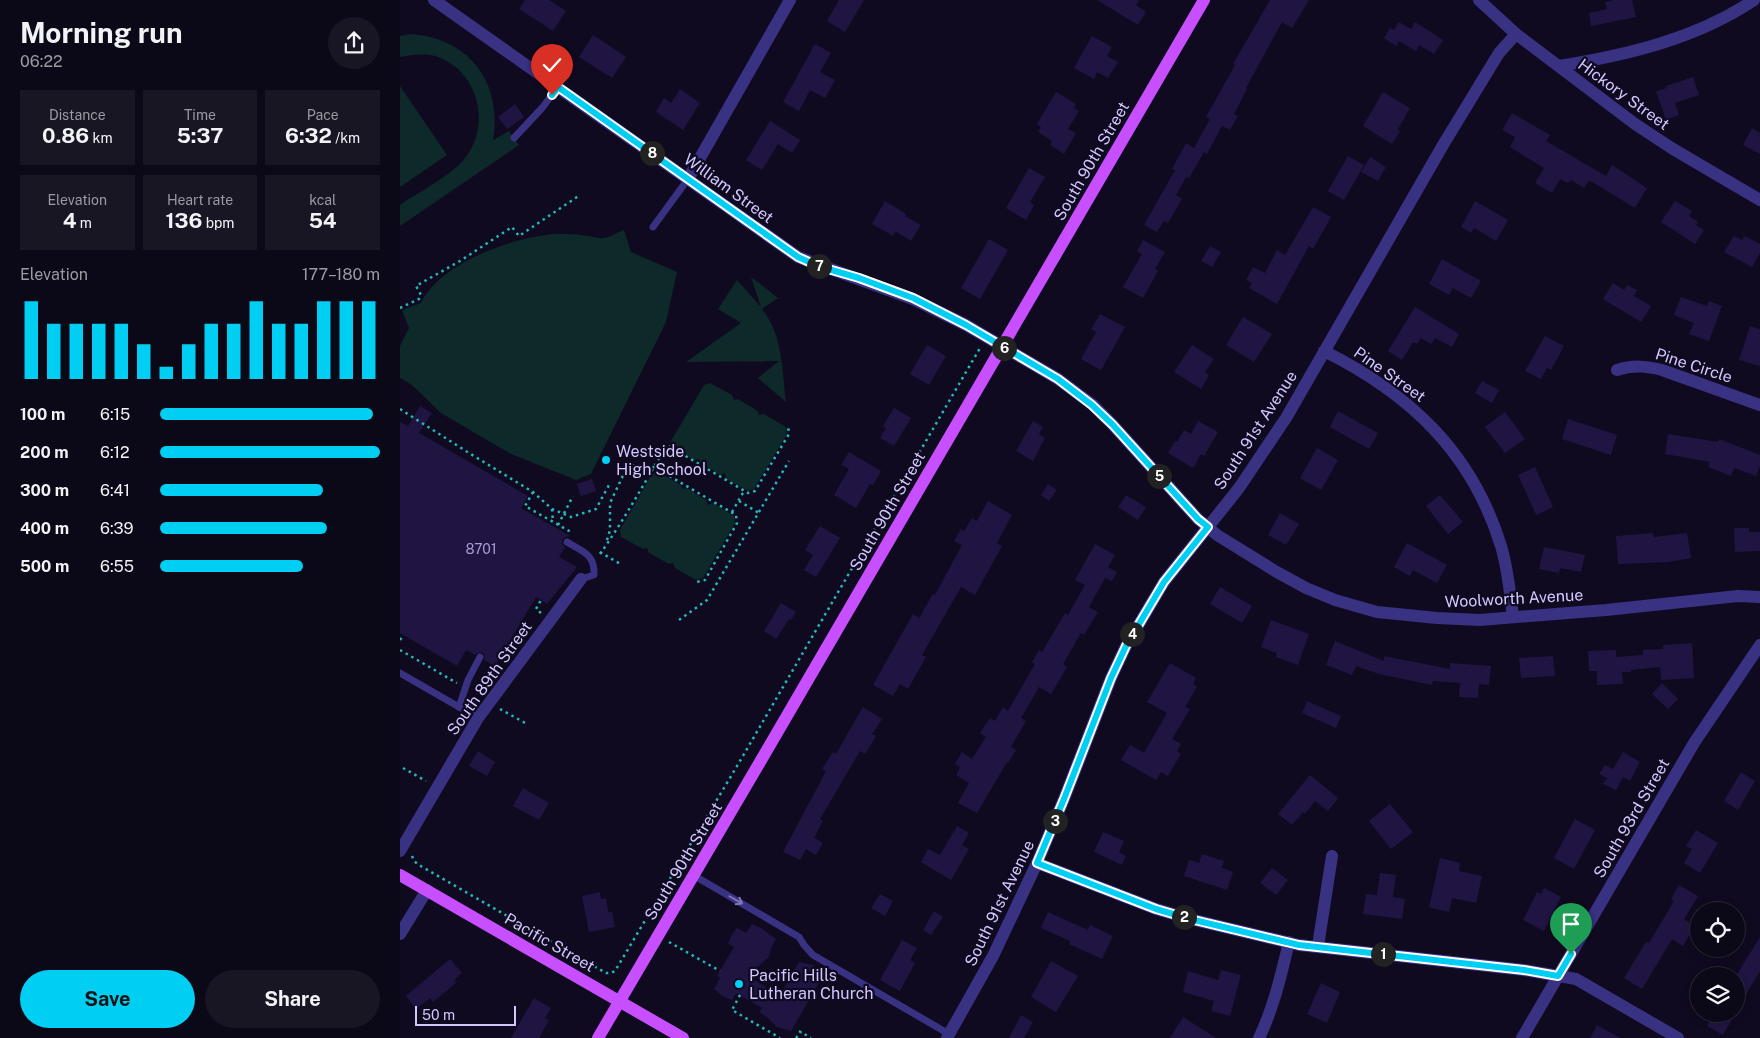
<!DOCTYPE html>
<html lang="en">
<head>
<meta charset="utf-8">
<style>
  :root { --surface:#0b0817; --page:#191624; --text:#f1f3f6; --muted:#9a9aa1; --line:#2b2936; --accent:#00cef3 }
  body { margin:0; font-family:"Public Sans",sans-serif; background:var(--page); color:var(--text); height:100vh; display:flex; flex-direction:column; font-size:19px; white-space:nowrap }
  * { box-sizing:border-box; margin:0 }
  p { font-size:16px; color:var(--muted) }
  .icon { flex:none; width:28px; height:28px; fill:none; stroke:currentColor; stroke-width:2; stroke-linecap:round; stroke-linejoin:round }
  .map { position:relative; flex:1; overflow:hidden }
  .details { display:flex; flex-direction:column; background:var(--surface); width:400px }
  .details>* { flex:none }
  .controls { position:absolute; left:1290px; top:902px; display:grid; gap:10px }
  .controls a { display:grid; place-items:center; width:55px; height:55px; border-radius:50%; background:var(--surface); box-shadow:0 2px 8px #0003,0 0 0 1px var(--line); font-size:25px }
  .scale { position:absolute; left:15px; bottom:12px; width:101px; box-sizing:border-box; padding-left:5px; border:2px solid #d2c8ff; border-top:0; font-size:14px; line-height:18px; white-space:nowrap; color:#d2c8ff; -webkit-text-stroke:4px #0f0a1f; paint-order:stroke }
  .pin { position:absolute; display:grid; place-items:center; width:42px; height:42px; color:#fff; margin:-51px -21px; border-radius:50% 50% 50% 0; rotate:-45deg; box-shadow:0 0 5px #0007 }
  .pin .icon { rotate:45deg }
  .km { position:absolute; width:25px; height:25px; margin:-12px; border-radius:50%; background:#222; color:#fff; font-size:14px; line-height:25px; text-align:center }
  .round { display:grid; place-items:center; flex:none; width:52px; height:52px; border-radius:26px; background:var(--page) }
  .summary { display:flex; align-items:center; justify-content:space-between; height:85px; padding:0 20px }
  h1 { font-size:28px; font-weight:700; line-height:38px }
  .figures { display:grid; grid-template-columns:repeat(3,1fr); gap:8px; height:85px; padding:5px 20px }
  .figures div { display:grid; align-content:center; border-radius:0px; background:var(--page); text-align:center }
  .figures b { font-size:21px; font-weight:700 }
  .figures small { font-size:14px; font-weight:400 }
  .figures p { font-size:14px }
  .chart { height:140px; padding:10px 20px }
  .chart p { display:flex; justify-content:space-between }
  .chart svg { width:100%; height:90px; margin-top:5px; stroke:var(--accent); stroke-width:6 }
  .cta { display:flex; gap:10px; margin-top:auto; padding:10px 20px }
  .cta a { flex:1; height:58px; border-radius:30px; background:var(--accent); color:#111; font-size:20px; font-weight:700; line-height:58px; text-align:center }
  .cta a+a { background:var(--page); color:var(--text) }
  ul { padding:0 20px; list-style:none; font-size:16px }
  li { display:grid; grid-template-columns:80px 60px 1fr; align-items:center; height:38px }
  li i { height:12px; border-radius:6px; background:var(--accent) }
  main { display:flex; flex:1; min-height:0 }
  .map>svg:first-child { display:block }
  .green { fill:#0d2929 }
  .building { fill:#201542 }
  .lines { fill:none; stroke-linecap:round; stroke-linejoin:round }
  .path { stroke:#23b9b8; stroke-width:2.5; stroke-dasharray:2.5 4; stroke-linecap:butt }
  .service { stroke:#393182; stroke-width:7 }
  .minor { stroke:#393182; stroke-width:12 }
  .primary { stroke:#c74fff; stroke-width:12 }
  .oneway { stroke:#7e75ba }
  .route-casing { stroke:#fff; stroke-width:10 }
  .route { stroke:#00cef3; stroke-width:6 }
  .poi-dot { fill:#00cef3; stroke:#0f0a1f; stroke-width:2 }
  .labels { text-anchor:middle; stroke-width:4.5; stroke-linejoin:round; paint-order:stroke }
  .number-label { font-size:14px; fill:#a69bd0 }
  .street-label { font-size:16px; fill:#d2c8ff; stroke:#0f0a1f }
  .poi-label { font-size:16px; fill:#d2c8ff; stroke:#0f0a1f; text-anchor:start }
</style>
</head>
<body>
<main>
<section class="details">
<div class="summary"><div><h1>Morning run</h1><p>06:22</p></div><a class="round"><svg class="icon" aria-label="share" viewBox="0 0 24 24"><path d="M12 15V3M7 8l5-5 5 5M5 13v7h14v-7"/></svg></a></div>
<div class="figures">
<div><p>Distance</p><b>0.86<small> km</small></b></div>
<div><p>Time</p><b>5:37</b></div>
<div><p>Pace</p><b>6:32<small> /km</small></b></div>
</div>
<div class="figures">
<div><p>Elevation</p><b>4<small> m</small></b></div>
<div><p>Heart rate</p><b>136<small> bpm</small></b></div>
<div><p>kcal</p><b>54</b></div>
</div>
<div class="chart"><p><span>Elevation</span>177–180 m</p>
<svg viewBox="0 0 160 44" preserveAspectRatio="none"><path d="M5 44V6M15 44V17M25 44V17M35 44V17M45 44V17M55 44V27M65 44V38M75 44V27M85 44V17M95 44V17M105 44V6M115 44V17M125 44V17M135 44V6M145 44V6M155 44V6"/></svg>
</div>
<ul>
<li><b>100 m</b>6:15<i style="width:97%"></i></li>
<li><b>200 m</b>6:12<i style="width:100%"></i></li>
<li><b>300 m</b>6:41<i style="width:74%"></i></li>
<li><b>400 m</b>6:39<i style="width:76%"></i></li>
<li><b>500 m</b>6:55<i style="width:65%"></i></li>
</ul>
<div class="cta"><a>Save</a><a>Share</a></div>
</section>
<div class="map">
<svg width="1360" height="1038" viewBox="0 0 1360 1038">
  <rect width="100%" height="100%" fill="#0f0a1f"/>
  <g class="green">
    <path d="M10,34C69,37 103,83 93,140L109,131L119,145L0,226V205C19,192 56,173 68,154C91,119 76,69 35,56C24,53 11,55 0,57V36Z"/>
    <polygon points="0,86 47,155 0,187"/>
    <path d="M224,230L231,252L277,272L266,322L191,474L176,480L111,454L41,413L12,385L0,378V346L9,328L2,310L21,303C40,263 114,236 157,234C167,234 177,234 187,236C192,236 198,239 203,238C209,238 218,232 224,230Z"/>
    <path d="M351,277L378,298L362,309C383,335 382,370 386,402L358,378L379,361L286,362L341,323L318,309L337,280L361,307Z"/>
    <polygon points="310,383 332,395 334,400 338,399 358,411 359,415 364,414 386,427 387,434 354,489 348,491 326,479 325,473 320,475 301,463 299,459 294,460 273,447 271,441 304,385"/>
    <polygon points="258,472 281,485 282,489 287,488 306,500 308,505 313,503 334,516 335,523 303,578 296,580 275,568 273,563 269,564 249,553 247,548 243,549 221,537 220,530 252,474"/>
  </g>
  <g class="building">
    <polygon points="125,0 149,0 166,11 153,31 119,9"/>
    <polygon points="439,0 464,0 445,32 427,21"/>
    <polygon points="697,0 739,0 736,5 746,12 738,25"/>
    <polygon points="870,0 909,0 892,28 882,22 846,88 847,89 834,114 838,116 830,130 822,126 807,154 804,152 789,178 786,177 776,195 782,199 768,223 764,221 757,232 744,225 775,170 772,169 786,143 794,148 810,119 806,117 835,65 833,64"/>
    <polygon points="1214,0 1232,0 1236,17 1191,26 1189,13 1207,9 1205,2"/>
    <polygon points="999,22 1011,29 1015,22 1043,40 1034,54 1019,45 1016,51 999,41 996,46 984,38 990,28 994,30"/>
    <polygon points="193,35 226,57 212,78 179,57"/>
    <polygon points="692,36 712,47 707,56 718,62 708,78 697,72 694,79 674,68"/>
    <polygon points="415,44 431,53 420,72 435,80 425,98 410,90 399,111 383,102"/>
    <polygon points="1293,77 1299,95 1275,103 1279,115 1266,120 1256,91 1267,88 1266,86"/>
    <polygon points="280,89 300,103 283,130 256,112 264,98 271,103"/>
    <polygon points="656,92 676,104 674,108 679,111 668,129 676,133 664,154 650,145 652,141 638,132 641,127 637,124"/>
    <polygon points="983,92 1010,108 998,129 1000,131 992,144 963,126"/>
    <polygon points="115,104 124,117 107,129 98,117"/>
    <polygon points="1112,113 1150,135 1146,141 1206,176 1212,165 1247,188 1235,208 1189,180 1184,188 1171,180 1168,183 1160,179 1152,193 1135,183 1144,168 1110,147 1115,137 1102,130"/>
    <polygon points="370,121 400,140 392,153 378,144 362,170 346,160"/>
    <polygon points="1352,128 1360,133 1360,154 1343,145"/>
    <polygon points="948,156 964,165 944,200 928,191"/>
    <polygon points="970,157 986,167 978,181 961,172"/>
    <polygon points="629,168 645,177 630,202 634,205 626,220 606,208"/>
    <polygon points="485,201 506,214 505,216 521,225 511,241 495,231 493,236 472,224"/>
    <polygon points="1075,201 1108,220 1096,241 1074,228 1071,233 1061,227"/>
    <polygon points="1275,201 1292,211 1289,216 1298,222 1296,225 1304,230 1295,244 1261,222"/>
    <polygon points="913,207 931,217 913,249 909,246 877,304 849,288 852,283 846,280 853,267 865,273 877,250 885,255"/>
    <polygon points="1334,236 1342,240 1345,236 1360,244 1360,253 1352,267 1324,252"/>
    <polygon points="589,239 608,250 580,299 561,288"/>
    <polygon points="743,240 765,252 755,269 758,271 743,298 723,287 742,254 737,251"/>
    <polygon points="810,246 821,252 812,267 801,261"/>
    <polygon points="1042,259 1081,281 1071,298 1053,288 1049,295 1029,284"/>
    <polygon points="1213,283 1224,290 1227,285 1237,290 1234,296 1251,306 1241,322 1203,299"/>
    <polygon points="1281,297 1307,306 1309,301 1322,306 1309,341 1289,334 1294,323 1274,315"/>
    <polygon points="1015,307 1059,334 1052,347 1035,338 1031,344 1021,338 1017,344 1013,342 1002,360 988,351"/>
    <polygon points="700,314 725,327 701,370 681,359 696,332 691,329"/>
    <polygon points="843,317 872,334 854,362 826,345"/>
    <polygon points="1350,326 1360,329 1360,366 1339,360"/>
    <polygon points="1145,336 1164,346 1151,370 1147,368 1141,379 1125,371"/>
    <polygon points="527,345 546,356 529,385 510,374"/>
    <polygon points="792,345 814,359 805,372 809,375 801,389 774,372"/>
    <polygon points="1082,381 1099,390 1092,403 1075,393"/>
    <polygon points="20,406 32,413 19,433 128,496 121,508 170,536 165,537 162,540 162,544 165,547 159,557 177,567 147,604 136,597 95,666 84,660 85,656 83,653 79,652 75,655 66,650 57,666 0,633 0,422 8,426"/>
    <polygon points="494,408 511,418 494,446 480,438 486,428 483,426"/>
    <polygon points="938,411 978,433 969,449 930,427"/>
    <polygon points="1105,412 1125,439 1105,453 1085,427"/>
    <polygon points="1168,419 1217,435 1211,455 1162,439"/>
    <polygon points="633,421 643,427 639,434 645,438 633,461 616,451"/>
    <polygon points="798,421 818,432 804,456 801,454 793,468 768,453 775,441 777,442 784,430 791,434"/>
    <polygon points="1268,434 1318,442 1319,439 1360,455 1360,466 1356,476 1334,468 1331,476 1308,467 1310,462 1265,454"/>
    <polygon points="917,448 938,460 921,490 900,478"/>
    <polygon points="449,452 481,471 473,485 470,484 456,508 434,495 449,469 441,465"/>
    <polygon points="1135,467 1153,507 1136,515 1118,475"/>
    <polygon points="192,479 196,491 181,496 177,484"/>
    <polygon points="648,484 657,490 649,501 641,495"/>
    <polygon points="726,495 746,507 738,520 718,507"/>
    <polygon points="1040,495 1063,522 1048,534 1026,506"/>
    <polygon points="588,501 612,515 597,543 602,546 575,595 561,587 522,655 526,657 508,689 500,684 493,696 473,685 513,614 519,618 533,594 535,595 562,545 554,541 561,529 564,531 572,518 577,521"/>
    <polygon points="880,513 899,524 886,545 868,535"/>
    <polygon points="420,526 440,538 416,577 404,570 413,555 405,550"/>
    <polygon points="1334,528 1349,528 1349,532 1360,532 1360,551 1335,552"/>
    <polygon points="1253,533 1254,537 1287,533 1291,558 1269,562 1218,564 1216,536"/>
    <polygon points="1007,543 1047,565 1037,583 1013,570 1010,576 994,567"/>
    <polygon points="695,544 715,555 708,567 717,572 712,581 705,578 689,607 698,612 684,635 681,633 663,664 667,667 651,694 639,687 621,718 626,721 611,747 616,750 608,763 607,762 577,813 558,803 569,783 556,775 560,767 555,764 562,752 572,759 586,737 580,733 590,718 595,721 603,707 608,711 635,664 632,662 639,650 642,652 665,613 668,615 685,585 675,580"/>
    <polygon points="1144,547 1185,555 1181,572 1160,568 1159,573 1139,569"/>
    <polygon points="820,587 852,606 842,623 810,604"/>
    <polygon points="381,603 396,612 391,620 389,619 376,639 364,631"/>
    <polygon points="871,620 909,634 898,665 876,657 877,653 861,647"/>
    <polygon points="935,641 984,661 984,656 1050,669 1050,663 1091,666 1089,685 1079,684 1078,698 1059,697 1060,683 1033,681 1032,685 979,674 956,666 952,675 926,665"/>
    <polygon points="1292,643 1294,678 1261,680 1260,667 1231,670 1231,672 1222,672 1223,684 1197,685 1197,671 1189,671 1188,651 1216,650 1216,657 1243,655 1243,650 1263,649 1263,645"/>
    <polygon points="1153,656 1155,676 1121,678 1119,658"/>
    <polygon points="770,663 796,678 793,684 797,687 785,707 790,709 772,739 781,744 777,751 781,754 768,776 761,772 756,780 721,760 730,745 744,753 767,713 747,702"/>
    <polygon points="1262,683 1278,699 1268,709 1252,694"/>
    <polygon points="907,701 941,716 936,728 902,713"/>
    <polygon points="463,707 482,719 472,734 476,736 465,754 460,751 420,819 423,821 414,838 423,843 416,855 406,849 400,860 383,852 426,771 422,769 433,752 436,754"/>
    <polygon points="78,751 95,762 87,776 69,766"/>
    <polygon points="1223,752 1240,762 1230,781 1223,777 1216,790 1203,784 1207,778 1199,774 1205,765 1213,769"/>
    <polygon points="1341,772 1355,781 1338,810 1324,801"/>
    <polygon points="910,775 938,798 928,811 915,801 905,814 903,812 892,825 878,814"/>
    <polygon points="123,788 149,803 139,820 113,806"/>
    <polygon points="990,804 1013,832 991,849 969,821"/>
    <polygon points="1175,819 1195,830 1174,869 1154,858"/>
    <polygon points="557,826 569,833 562,845 569,849 551,880 521,862 528,849 540,855"/>
    <polygon points="1296,830 1318,843 1300,873 1284,863 1292,849 1286,846"/>
    <polygon points="703,832 724,841 719,852 726,856 722,865 694,852"/>
    <polygon points="802,854 824,861 822,868 833,872 827,890 784,876 789,860 799,863"/>
    <polygon points="1040,858 1060,863 1059,871 1082,876 1076,903 1052,898 1049,912 1029,907"/>
    <polygon points="872,868 888,880 876,895 860,883"/>
    <polygon points="980,873 996,875 993,897 1005,899 1002,919 963,914 966,894 977,895"/>
    <polygon points="1279,885 1298,896 1284,919 1295,926 1283,946 1272,939 1242,989 1224,978 1246,942 1249,943 1274,901 1271,899"/>
    <polygon points="1144,888 1161,897 1144,931 1123,920 1137,892 1141,894"/>
    <polygon points="200,892 201,899 206,898 208,912 212,912 215,927 189,932 182,896"/>
    <polygon points="480,894 493,901 485,916 471,908"/>
    <polygon points="534,911 543,917 531,935 523,930"/>
    <polygon points="648,912 688,930 690,925 713,936 702,959 669,944 670,941 641,928"/>
    <polygon points="352,924 361,928 376,939 371,948 369,957 347,976 380,995 399,962 413,965 423,976 391,1031 377,1027 367,1017 359,1012 362,1008 336,993 332,1000 322,996 314,989 320,978 317,976 334,947 328,944 332,934 337,928 346,933"/>
    <polygon points="1360,937 1360,971 1336,1011 1336,976"/>
    <polygon points="502,940 517,948 510,960 515,963 500,991 480,980"/>
    <polygon points="50,959 62,973 54,980 56,983 33,1002 30,998 16,1009 6,996"/>
    <polygon points="651,961 678,976 656,1012 631,997"/>
    <polygon points="821,970 841,975 830,1016 811,1011 814,1001 783,992 788,971 818,980"/>
    <polygon points="921,983 940,992 927,1023 907,1014"/>
    <polygon points="134,998 151,1008 145,1018 149,1020 139,1038 111,1038"/>
    <polygon points="1313,1014 1335,1014 1323,1035 1307,1026"/>
    <polygon points="621,1015 633,1022 624,1038 609,1038"/>
    <polygon points="783,1017 816,1038 770,1038"/>
    <polygon points="1197,1025 1220,1038 1190,1038"/>
  </g>
  <g class="lines">
    <g class="path">
      <polyline points="0,308 19,299 21,295 16,286 60,261 112,227 119,236 180,195"/>
      <polyline points="0,409 69,453 133,492 152,509 171,517 196,509 209,485"/>
      <polyline points="133,492 125,506 171,532"/>
      <polyline points="339,501 359,513"/>
      <polyline points="152,509 153,522"/>
      <polyline points="332,512 344,491"/>
      <polyline points="158,525 173,496"/>
      <polyline points="207,540 210,530 210,503 228,465 254,467 336,515 337,523 305,580 297,582"/>
      <polyline points="200,552 222,565"/>
      <path d="M200,554C224,520 245,482 267,445L348,493L355,491L389,434L388,426"/>
      <polyline points="141,613 136,609 141,600"/>
      <polyline points="279,620 307,600 389,461"/>
      <polyline points="0,640 3,635"/>
      <polyline points="0,650 57,683"/>
      <polyline points="100,709 127,724"/>
      <polyline points="3,768 26,781"/>
      <polyline points="12,856 14,861 19,865 206,973 211,973 215,971 340,761 580,348"/>
      <polyline points="269,942 320,971"/>
      <polyline points="340,995 332,1010 380,1038"/>
      <polyline points="399,1031 411,1038"/>
      <polyline points="396,1038 401,1032"/>
    </g>
    <g class="service">
      <polyline points="114,138 142,108 158,87"/>
      <polyline points="253,227 288,179"/>
      <path d="M167,542C183,552 195,554 194,575L181,579"/>
      <polyline points="0,673 78,718"/>
      <polyline points="59,707 68,680 80,657"/>
      <polyline points="293,875 399,937 404,945 413,955 549,1034"/>
    </g>
    <g class="minor">
      <polyline points="34,0 398,257 513,299 566,325 658,379 693,405 712,424 798,519 817,535 875,571 906,588 935,600 977,612 1037,618 1080,620 1206,610 1338,596 1360,597"/>
      <polyline points="1079,0 1116,34 1235,124 1273,149 1360,200"/>
      <path d="M1159,66C1227,55 1296,39 1354,0"/>
      <polyline points="288,179 390,0"/>
      <path d="M924,351C1010,394 1072,452 1101,546C1108,569 1110,593 1113,617"/>
      <path d="M1217,370C1233,365 1246,366 1262,370L1360,405"/>
      <polyline points="0,851 78,718 181,579"/>
      <polyline points="637,863 756,909 790,919 899,945 1124,970 1176,979 1278,1038"/>
      <polyline points="0,934 27,890"/>
      <polyline points="918,946 932,856"/>
      <polyline points="547,1038 593,956 637,863 664,799 711,678 726,646 764,582 839,488 886,418 1043,145 1099,53 1116,34"/>
      <path d="M859,1038C874,1007 881,975 889,942"/>
      <polyline points="1122,1038 1294,743 1360,645"/>
    </g>
    <g class="primary">
      <polyline points="0,875 283,1038"/>
      <polyline points="198,1038 360,762 804,0"/>
    </g>
  </g>
  <defs><path id="oneway-shaft" d="M-6 0H5M1.5-3L5.5 0L1.5 3" fill="none" stroke-width="1.6" stroke-linecap="round" stroke-linejoin="round" transform="scale(1.25)"/></defs>
  <use class="oneway" href="#oneway-shaft" transform="translate(336 900) rotate(30)"/>
  <g class="lines">
    <defs>
      <polyline id="route" points="152,95 158,87 398,257 418,266 459,278 513,298 566,325 658,379 692,405 712,424 798,519 808,527 764,582 726,646 711,678 664,799 637,863 756,909 790,919 899,945 1124,970 1158,976 1171,954"/>
    </defs>
    <use href="#route" class="route-casing"/>
    <use href="#route" class="route"/>
  </g>
  <g class="poi-dot">
    <circle cx="206" cy="460" r="5"/>
    <circle cx="339" cy="984" r="5"/>
  </g>
  <g class="labels">
    <g class="number-label">
      <text x="81" y="554">8701</text>
    </g>
    <g class="street-label">
      <text transform="translate(1224 94) rotate(36)" y="6">Hickory Street</text>
      <text transform="translate(691 161) rotate(-60)" y="6">South 90th Street</text>
      <text transform="translate(329 188) rotate(36)" y="6">William Street</text>
      <text transform="translate(1294 365) rotate(18)" y="6">Pine Circle</text>
      <text transform="translate(990 374) rotate(35)" y="6">Pine Street</text>
      <text transform="translate(855 430) rotate(-57)" y="6">South 91st Avenue</text>
      <text transform="translate(487 511) rotate(-60)" y="6">South 90th Street</text>
      <text transform="translate(1114 598) rotate(-3)" y="6">Woolworth Avenue</text>
      <text transform="translate(89 678) rotate(-55)" y="6">South 89th Street</text>
      <text transform="translate(1231 818) rotate(-60)" y="6">South 93rd Street</text>
      <text transform="translate(283 861) rotate(-59)" y="6">South 90th Street</text>
      <text transform="translate(599 903) rotate(-64)" y="6">South 91st Avenue</text>
      <text transform="translate(150 942) rotate(30)" y="6">Pacific Street</text>
    </g>
    <g class="poi-label">
      <text x="216" y="457">Westside<tspan x="216" dy="18">High School</tspan></text>
      <text x="349" y="981">Pacific Hills<tspan x="349" dy="18">Lutheran Church</tspan></text>
    </g>
  </g>
</svg>
<div class="controls">
<a><svg class="icon" aria-label="locate" viewBox="0 0 24 24"><circle cx="12" cy="12" r="6"/><path d="M12 2v4M12 18v4M2 12h4M18 12h4"/></svg></a>
<a><svg class="icon" aria-label="layers" viewBox="0 0 24 24"><path d="M12 4l9 5-9 5-9-5zM3 14l9 5 9-5"/></svg></a>
</div>
<div class="scale">50 m</div>
<div class="pin" style="left:1171px;top:954px;background:#1e9e55"><svg class="icon" aria-label="arrive" viewBox="0 0 24 24"><path d="M6 21V4h12l-3 4 3 4H6"/></svg></div>
<div class="pin" style="left:152px;top:95px;background:#d93025"><svg class="icon" aria-label="check" viewBox="0 0 24 24"><path d="M5 12l5 5 9-10"/></svg></div>
<b class="km" style="left:983px;top:954px">1</b>
<b class="km" style="left:784px;top:917px">2</b>
<b class="km" style="left:655px;top:821px">3</b>
<b class="km" style="left:732px;top:634px">4</b>
<b class="km" style="left:759px;top:476px">5</b>
<b class="km" style="left:604px;top:348px">6</b>
<b class="km" style="left:419px;top:266px">7</b>
<b class="km" style="left:252px;top:153px">8</b>
</div>
</main>
</body>
</html>
